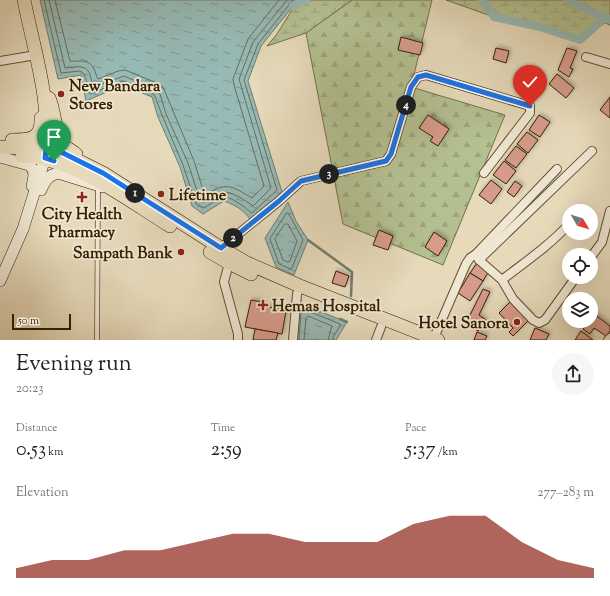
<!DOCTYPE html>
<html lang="en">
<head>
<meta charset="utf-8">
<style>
  :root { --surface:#fff; --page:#f6f6f6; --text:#222; --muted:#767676; --accent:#8f2418 }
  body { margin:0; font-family:"Sorts Mill Goudy",serif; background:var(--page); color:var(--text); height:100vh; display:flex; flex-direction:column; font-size:15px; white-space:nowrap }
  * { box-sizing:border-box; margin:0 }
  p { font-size:13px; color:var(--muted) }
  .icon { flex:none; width:22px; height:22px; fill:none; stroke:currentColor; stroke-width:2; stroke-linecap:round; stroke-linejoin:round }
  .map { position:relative; height:340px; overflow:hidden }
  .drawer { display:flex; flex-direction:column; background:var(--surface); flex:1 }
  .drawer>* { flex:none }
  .needle { width:26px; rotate:128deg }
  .tools { position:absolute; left:562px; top:204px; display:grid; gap:8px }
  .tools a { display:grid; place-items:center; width:36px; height:36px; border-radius:50%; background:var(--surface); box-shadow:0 4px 16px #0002; font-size:20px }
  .scale { position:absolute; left:12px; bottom:10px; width:59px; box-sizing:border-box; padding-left:4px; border:2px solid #362102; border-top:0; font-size:11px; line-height:14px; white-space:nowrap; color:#362102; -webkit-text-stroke:3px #efe7d3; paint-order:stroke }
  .pin { position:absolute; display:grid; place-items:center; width:34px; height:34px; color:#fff; margin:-41px -17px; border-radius:50% 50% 50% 0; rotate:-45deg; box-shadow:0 0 4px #0007 }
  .pin .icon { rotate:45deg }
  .km { position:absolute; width:20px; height:20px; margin:-10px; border-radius:50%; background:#222; color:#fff; font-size:11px; line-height:20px; text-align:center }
  .round { display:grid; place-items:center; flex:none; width:42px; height:42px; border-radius:21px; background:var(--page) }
  .summary { display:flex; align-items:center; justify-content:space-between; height:68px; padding:0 16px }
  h1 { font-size:22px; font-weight:600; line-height:30px }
  .figures { display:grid; grid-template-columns:repeat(3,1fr); gap:6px; height:68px; padding:4px 16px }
  .figures div { display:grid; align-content:center }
  .figures b { font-size:20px; font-weight:600 }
  .figures small { font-size:11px; font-weight:400 }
  .figures p { font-size:11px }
  .chart { height:112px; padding:8px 16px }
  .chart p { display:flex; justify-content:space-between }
  .chart svg { width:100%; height:72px; margin-top:4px; fill:var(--accent); opacity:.7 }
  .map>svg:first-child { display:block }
  .forest { fill:url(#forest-firs); stroke:#75704a }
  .wetland { fill:url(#wetland-marsh); stroke:#75704a }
  .water { fill:url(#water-ripples); stroke:#707d6e }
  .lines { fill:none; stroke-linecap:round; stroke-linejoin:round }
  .shore { stroke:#666e5c; stroke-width:1 }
  .stream { stroke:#707d6e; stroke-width:2.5 }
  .canal { stroke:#97bab6; stroke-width:8 }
  .building { fill:#d69b8b; stroke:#362102; filter:url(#shadow) }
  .service-casing { stroke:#624f30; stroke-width:5.5 }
  .minor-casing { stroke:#624f30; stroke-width:10 }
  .secondary-casing { stroke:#362102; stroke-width:12 }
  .primary-casing { stroke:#362102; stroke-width:14 }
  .service { stroke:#efe7d3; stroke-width:4 }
  .minor { stroke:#efe7d3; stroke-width:8 }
  .secondary { stroke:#efe7d3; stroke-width:11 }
  .primary { stroke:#e6dabb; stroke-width:13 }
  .route-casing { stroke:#fff; stroke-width:8 }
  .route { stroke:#1a73e8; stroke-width:5 }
  .poi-dot { fill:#8f2418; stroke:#efe7d3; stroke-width:1.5 }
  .labels { text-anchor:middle; stroke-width:3.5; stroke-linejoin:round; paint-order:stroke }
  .poi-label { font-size:16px; font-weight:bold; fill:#362102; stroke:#efe7d3; text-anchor:start }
</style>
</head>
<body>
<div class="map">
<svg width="610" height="340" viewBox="0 0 610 340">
  <defs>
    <pattern id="forest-firs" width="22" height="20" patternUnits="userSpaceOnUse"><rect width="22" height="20" fill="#b4c091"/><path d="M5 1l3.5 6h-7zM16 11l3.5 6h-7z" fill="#9ba57b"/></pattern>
    <pattern id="wetland-marsh" width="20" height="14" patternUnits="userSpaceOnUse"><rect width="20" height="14" fill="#b4c091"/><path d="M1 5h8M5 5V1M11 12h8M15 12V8" fill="none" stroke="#9ba57b"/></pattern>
    <pattern id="water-ripples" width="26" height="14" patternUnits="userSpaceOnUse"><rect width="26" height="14" fill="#97bab6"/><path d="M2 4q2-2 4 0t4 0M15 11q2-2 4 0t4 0" fill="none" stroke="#7c9792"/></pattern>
    <filter id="shadow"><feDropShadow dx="2" dy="-2" stdDeviation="2" flood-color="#0004"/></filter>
  </defs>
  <rect width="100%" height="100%" fill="#e6dabb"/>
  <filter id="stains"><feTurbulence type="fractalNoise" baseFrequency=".005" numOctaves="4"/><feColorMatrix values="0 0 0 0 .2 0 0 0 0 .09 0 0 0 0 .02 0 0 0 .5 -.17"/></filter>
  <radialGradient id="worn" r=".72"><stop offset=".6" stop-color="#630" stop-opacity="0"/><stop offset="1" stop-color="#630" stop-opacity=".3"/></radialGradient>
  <polygon class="forest" points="352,0 432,0 411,87 505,115 443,265 343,224 306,33"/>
  <g class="wetland">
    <polygon points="298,0 352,0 306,33 267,46 277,34"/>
    <polygon points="446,0 610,0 610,25 605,23 580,40 540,27 494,17"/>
  </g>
  <g class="water">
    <path d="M40,0H298L261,46L248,81L282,192L251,220C242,209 237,206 224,201L203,214L192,206L180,167L158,117L152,97L123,85L86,101L81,75L58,79Z"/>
    <polygon points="288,202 296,221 308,240 294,275 276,267 265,238"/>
    <polygon points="298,303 347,322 336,340 295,340"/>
  </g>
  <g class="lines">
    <g class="shore">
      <path d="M44,0L61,73L80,71C87,74 87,86 89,93L90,94L123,81L154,94L162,115L183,165L196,204L204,208C209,205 215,200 221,198C230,194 245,208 252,213L277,190L244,80L258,44L293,0"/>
      <path d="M49,0L65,68C70,68 76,66 81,67C92,68 90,81 94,87L124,76L157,90L160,94L166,114L188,163L200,200L204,202C209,199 215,194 221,192C230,190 246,201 253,206L271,188L239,79L253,42L287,0"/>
      <path d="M55,0L70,61C79,62 89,58 94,69C96,73 96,76 98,79L118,71L125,70L157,83L163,87L194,161L204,193L207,194C227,181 233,187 252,198L264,186L234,85L233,79L248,39L279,0"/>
      <polygon points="287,213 289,214 303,240 292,268 291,269 279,264 270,239"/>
      <polygon points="285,224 288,224 297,241 290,261 288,262 283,260 275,239"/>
      <polyline points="299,340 301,311 303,309 340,324 340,326 333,337 333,340"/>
      <polyline points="304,340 306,318 308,316 332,326 328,340"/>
    </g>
    <g class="stream">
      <polyline points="308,240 352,272 351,296"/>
      <polyline points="340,319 347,322"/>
    </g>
    <g class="canal">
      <polyline points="482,0 494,17 540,27 580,40 606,17"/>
      <polyline points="567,0 609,20"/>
      <polyline points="293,6 306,0"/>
    </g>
  </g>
  <g class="building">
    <polygon points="401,37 423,43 420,55 398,50"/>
    <polygon points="496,48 509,51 506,63 493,59"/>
    <polygon points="567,48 577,51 570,68 573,69 569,77 558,70"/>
    <polygon points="557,74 574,88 566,98 549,84"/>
    <polygon points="610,97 610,118 600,110"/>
    <polygon points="428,115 449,129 438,146 430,141 433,137 419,128"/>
    <polygon points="539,115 550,122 540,137 529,130"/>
    <polygon points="527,132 538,140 528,153 517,144"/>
    <polygon points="516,146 527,154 516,168 505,160"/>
    <polygon points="504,161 516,171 506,184 493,175"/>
    <polygon points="491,180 502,189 491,204 479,195"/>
    <polygon points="515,181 522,186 514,197 507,192"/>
    <polygon points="379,230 393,236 388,250 373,245"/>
    <polygon points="434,232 447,241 438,256 425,247"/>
    <polygon points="477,263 489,271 483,281 470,273"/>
    <polygon points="336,271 349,276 345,287 332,283"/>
    <polygon points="470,273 483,281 470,301 458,293"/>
    <polygon points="483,289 490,292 479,315 486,320 478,331 466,323"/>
    <polygon points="513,299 532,317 513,336 509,332 513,328 499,313"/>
    <polygon points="251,300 262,302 261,305 286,311 282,334 245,327"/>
    <polygon points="594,314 610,326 610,331 606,336 594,328 590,334 583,329 589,321 591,321 591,318"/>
    <polygon points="535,328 549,334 546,340 530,340"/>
    <polygon points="255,329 278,333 276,340 253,340"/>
    <polygon points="581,331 593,340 575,340"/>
    <polygon points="477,332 487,336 485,340 474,340"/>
  </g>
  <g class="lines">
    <defs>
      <polyline id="service" points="97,340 98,186"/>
      <g id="minor">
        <polyline points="586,57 610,64"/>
        <polyline points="0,61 36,55"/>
        <polyline points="221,248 279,201 301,181 386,161 391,154 411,87 418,77 426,75 530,106 530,113 484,173"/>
        <polyline points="476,254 557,169"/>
        <polyline points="591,257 602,242 610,211"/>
        <polyline points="479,260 592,151"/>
        <polyline points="229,263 224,282 238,334 238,340"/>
        <path d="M502,280C525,262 549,246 569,224"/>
        <polyline points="434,338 466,264 470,258 476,254 479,260 502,280 513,299 533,320 539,323 545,320 576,277"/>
        <polyline points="293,340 297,294 300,286"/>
        <polyline points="376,340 381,327"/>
        <polyline points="608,340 610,338"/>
      </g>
      <g id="secondary">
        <path d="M0,157L29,165C36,170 34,178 32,186"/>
        <path d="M41,190C45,181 48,175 58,173L103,187"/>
        <polyline points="0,281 23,229 45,158"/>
      </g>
      <g id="primary">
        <path d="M24,0C34,51 52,103 45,156"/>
        <path d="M49,98C55,111 55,135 63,144C66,148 72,151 76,154"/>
        <path d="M12,140C29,140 42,140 41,118"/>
        <polyline points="0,147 46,149 61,152 103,173 221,248 247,263 300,286 438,340"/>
        <path d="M22,156C75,158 126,199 170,226"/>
        <polyline points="210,252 229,263 251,274"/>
      </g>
    </defs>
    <use href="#service" class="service-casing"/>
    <use href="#minor" class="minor-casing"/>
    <use href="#secondary" class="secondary-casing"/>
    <use href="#primary" class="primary-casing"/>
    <use href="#service" class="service"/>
    <use href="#minor" class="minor"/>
    <use href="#secondary" class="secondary"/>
    <use href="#primary" class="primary"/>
  </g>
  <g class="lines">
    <defs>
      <polyline id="route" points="54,161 45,158 46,149 61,152 103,173 221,248 279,201 301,181 386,161 391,154 411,87 418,77 426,75 530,106"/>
    </defs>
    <use href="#route" class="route-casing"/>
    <use href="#route" class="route"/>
  </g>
  <g class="poi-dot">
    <circle cx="61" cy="94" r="4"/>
    <circle cx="161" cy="194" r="4"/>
    <path d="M80 191h4v4h4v4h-4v4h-4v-4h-4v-4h4z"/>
    <circle cx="181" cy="252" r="4"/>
    <path d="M261 299h4v4h4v4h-4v4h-4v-4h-4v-4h4z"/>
    <circle cx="517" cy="322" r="4"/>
  </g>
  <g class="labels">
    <g class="poi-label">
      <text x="69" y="91">New Bandara<tspan x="69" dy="18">Stores</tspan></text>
      <text x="169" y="200">Lifetime</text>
      <text x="82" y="219" text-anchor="middle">City Health<tspan x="82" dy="18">Pharmacy</tspan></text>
      <text x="173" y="258" text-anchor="end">Sampath Bank</text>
      <text x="272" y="311">Hemas Hospital</text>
      <text x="509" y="328" text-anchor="end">Hotel Sanora</text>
    </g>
  </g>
  <rect width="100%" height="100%" filter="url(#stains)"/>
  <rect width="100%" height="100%" fill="url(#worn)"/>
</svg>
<div class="tools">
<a><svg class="needle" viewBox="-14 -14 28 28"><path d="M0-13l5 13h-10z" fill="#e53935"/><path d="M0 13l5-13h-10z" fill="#767676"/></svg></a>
<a><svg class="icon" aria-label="locate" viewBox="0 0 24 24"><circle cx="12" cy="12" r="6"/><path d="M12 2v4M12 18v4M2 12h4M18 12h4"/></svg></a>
<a><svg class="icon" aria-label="layers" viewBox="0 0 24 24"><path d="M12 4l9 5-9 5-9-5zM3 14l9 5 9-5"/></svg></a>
</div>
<div class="scale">50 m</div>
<div class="pin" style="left:54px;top:161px;background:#1e9e55"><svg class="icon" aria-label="arrive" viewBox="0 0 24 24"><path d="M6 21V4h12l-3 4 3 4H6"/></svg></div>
<div class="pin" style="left:530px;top:106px;background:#d93025"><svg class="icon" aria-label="check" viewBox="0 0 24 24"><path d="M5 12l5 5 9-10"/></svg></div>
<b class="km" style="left:135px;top:193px">1</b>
<b class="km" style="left:233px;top:238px">2</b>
<b class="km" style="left:329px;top:174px">3</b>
<b class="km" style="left:406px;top:105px">4</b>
</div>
<section class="drawer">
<div class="summary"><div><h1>Evening run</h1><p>20:23</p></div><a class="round"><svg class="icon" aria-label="share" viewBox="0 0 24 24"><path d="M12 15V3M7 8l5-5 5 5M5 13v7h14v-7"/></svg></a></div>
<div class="figures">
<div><p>Distance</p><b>0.53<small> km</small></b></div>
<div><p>Time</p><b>2:59</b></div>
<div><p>Pace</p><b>5:37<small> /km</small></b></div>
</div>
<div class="chart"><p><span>Elevation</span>277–283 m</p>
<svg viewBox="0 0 160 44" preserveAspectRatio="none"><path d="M0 44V38L10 33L20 33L30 27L40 27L50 22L60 17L70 17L80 22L90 22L100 22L110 11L120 6L130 6L140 22L150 33L160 38V44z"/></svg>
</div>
</section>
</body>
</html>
